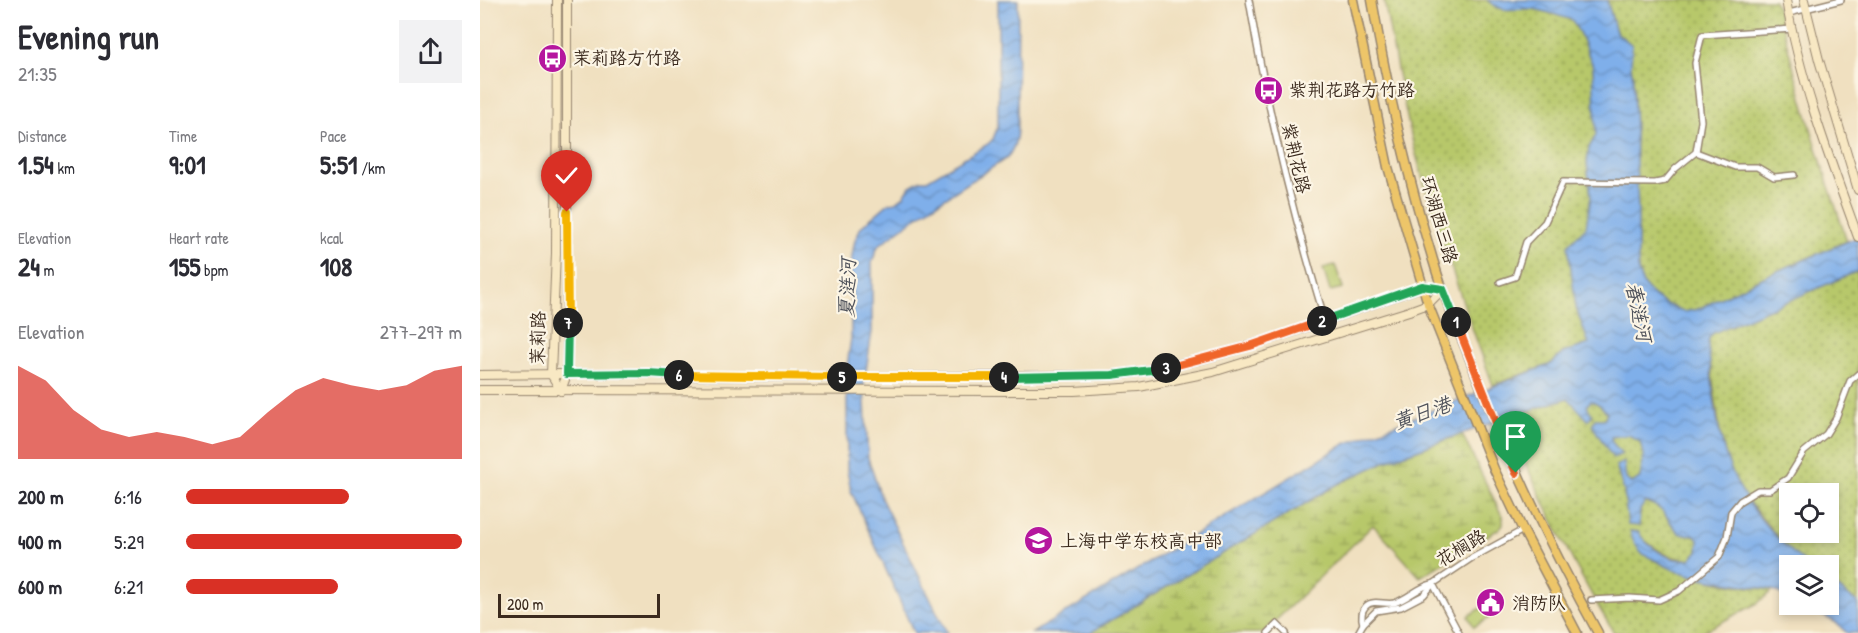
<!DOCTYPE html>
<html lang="en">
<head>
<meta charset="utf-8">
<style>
  :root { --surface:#fff; --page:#f2f2f3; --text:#2b2b33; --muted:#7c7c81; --accent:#d93025 }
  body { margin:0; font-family:"Patrick Hand","LXGW WenKai TC",sans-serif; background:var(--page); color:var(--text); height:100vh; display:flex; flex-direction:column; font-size:22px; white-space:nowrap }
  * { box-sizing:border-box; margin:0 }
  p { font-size:20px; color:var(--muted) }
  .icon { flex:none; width:33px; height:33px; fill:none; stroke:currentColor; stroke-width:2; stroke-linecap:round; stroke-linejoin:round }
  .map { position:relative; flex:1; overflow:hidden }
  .side { display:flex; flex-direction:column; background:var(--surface); width:480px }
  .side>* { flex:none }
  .controls { position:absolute; left:1299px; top:483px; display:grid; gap:12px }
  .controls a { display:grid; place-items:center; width:60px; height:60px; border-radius:0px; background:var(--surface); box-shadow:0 3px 9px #0003; font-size:30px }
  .scale { position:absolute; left:18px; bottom:15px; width:162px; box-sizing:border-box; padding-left:6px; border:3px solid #3b2a1e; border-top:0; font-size:16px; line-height:21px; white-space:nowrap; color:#3b2a1e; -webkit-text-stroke:4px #fcf5e5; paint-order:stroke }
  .pin { position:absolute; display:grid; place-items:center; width:51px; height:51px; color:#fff; margin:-62px -26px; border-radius:50% 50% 50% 0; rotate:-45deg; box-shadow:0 0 6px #0007 }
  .pin .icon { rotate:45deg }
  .km { position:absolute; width:30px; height:30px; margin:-15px; border-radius:50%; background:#222; color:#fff; font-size:16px; line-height:30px; text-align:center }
  .round { display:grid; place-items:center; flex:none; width:63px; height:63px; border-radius:0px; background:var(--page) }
  .summary { display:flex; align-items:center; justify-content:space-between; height:102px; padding:0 18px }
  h1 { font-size:33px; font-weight:700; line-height:45px }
  .metrics { display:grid; grid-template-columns:repeat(3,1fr); gap:9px; height:102px; padding:6px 18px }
  .metrics div { display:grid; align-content:center }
  .metrics b { font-size:26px; font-weight:700 }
  .metrics small { font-size:16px; font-weight:400 }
  .metrics p { font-size:16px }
  .chart { height:168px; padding:12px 18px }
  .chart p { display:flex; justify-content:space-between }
  .chart svg { width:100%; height:108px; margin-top:6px; fill:var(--accent); opacity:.7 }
  ul { padding:0 18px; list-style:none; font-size:20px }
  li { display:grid; grid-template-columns:96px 72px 1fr; align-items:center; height:45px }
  li i { height:15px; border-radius:8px; background:var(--accent) }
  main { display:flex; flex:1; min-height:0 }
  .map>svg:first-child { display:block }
  .wetland { fill:url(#wetland-marsh); stroke:#797944; stroke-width:1.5 }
  .park { fill:url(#park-dots); stroke:#797944; stroke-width:1.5; fill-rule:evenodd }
  .garden { fill:#b7c86b; stroke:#797944; stroke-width:1.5 }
  .water { fill:url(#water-waves); stroke:#5d6c84; stroke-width:1.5 }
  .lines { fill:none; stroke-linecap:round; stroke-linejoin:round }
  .street-casing { stroke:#96856f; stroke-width:8 }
  .secondary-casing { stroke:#96856f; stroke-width:10 }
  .primary-casing { stroke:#96856f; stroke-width:11 }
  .street { stroke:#fff; stroke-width:5 }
  .secondary { stroke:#f8e8c3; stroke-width:8 }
  .primary { stroke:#edc569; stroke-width:8 }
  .split-1-casing { stroke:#fff; stroke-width:12 }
  .split-2-casing { stroke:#fff; stroke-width:12 }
  .split-3-casing { stroke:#fff; stroke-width:12 }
  .split-4-casing { stroke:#fff; stroke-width:12 }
  .split-5-casing { stroke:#fff; stroke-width:12 }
  .split-6-casing { stroke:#fff; stroke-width:12 }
  .split-7-casing { stroke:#fff; stroke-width:12 }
  .split-8-casing { stroke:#fff; stroke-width:12 }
  .split-1 { stroke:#f0652b; stroke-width:8 }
  .split-2 { stroke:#22a559; stroke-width:8 }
  .split-3 { stroke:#f0652b; stroke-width:8 }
  .split-4 { stroke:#22a559; stroke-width:8 }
  .split-5 { stroke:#f5b400; stroke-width:8 }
  .split-6 { stroke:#f5b400; stroke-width:8 }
  .split-7 { stroke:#22a559; stroke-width:8 }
  .split-8 { stroke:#f5b400; stroke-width:8 }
  .labels { text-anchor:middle; stroke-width:4.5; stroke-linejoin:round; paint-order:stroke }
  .poi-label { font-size:18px; fill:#3b2a1e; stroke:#fcf5e5; text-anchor:start }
  .street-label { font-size:18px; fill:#3b2a1e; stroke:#fcf5e5 }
  .water-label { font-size:20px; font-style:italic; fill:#4f525b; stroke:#fcf5e5 }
</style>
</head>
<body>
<main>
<section class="side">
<div class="summary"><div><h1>Evening run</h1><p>21:35</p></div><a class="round"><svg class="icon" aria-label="share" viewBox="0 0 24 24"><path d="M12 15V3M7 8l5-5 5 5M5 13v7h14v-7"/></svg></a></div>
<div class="metrics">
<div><p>Distance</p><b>1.54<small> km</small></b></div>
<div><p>Time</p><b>9:01</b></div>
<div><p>Pace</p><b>5:51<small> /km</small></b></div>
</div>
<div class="metrics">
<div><p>Elevation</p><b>24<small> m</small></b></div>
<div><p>Heart rate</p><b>155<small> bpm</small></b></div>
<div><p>kcal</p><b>108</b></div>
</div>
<div class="chart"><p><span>Elevation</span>277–297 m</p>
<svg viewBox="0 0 160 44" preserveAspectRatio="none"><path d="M0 44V6L10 12L20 24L30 32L40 35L50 33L60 35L70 38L80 35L90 25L100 16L110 11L120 14L130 16L140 14L150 8L160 6V44z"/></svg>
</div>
<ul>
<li><b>200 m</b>6:16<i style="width:59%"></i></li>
<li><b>400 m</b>5:29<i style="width:100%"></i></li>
<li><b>600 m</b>6:21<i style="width:55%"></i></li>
</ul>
</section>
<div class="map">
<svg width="1378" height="633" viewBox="0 0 1378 633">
  <defs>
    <pattern id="wetland-marsh" width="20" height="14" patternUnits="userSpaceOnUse" patternTransform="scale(1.5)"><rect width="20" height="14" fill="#b7c86b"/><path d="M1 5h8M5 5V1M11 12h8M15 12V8" fill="none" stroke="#96a357"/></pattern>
    <pattern id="park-dots" width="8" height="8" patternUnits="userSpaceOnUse" patternTransform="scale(1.5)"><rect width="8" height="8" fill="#b7c86b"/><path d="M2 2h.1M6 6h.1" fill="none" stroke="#96a357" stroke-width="1.8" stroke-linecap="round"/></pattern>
    <pattern id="water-waves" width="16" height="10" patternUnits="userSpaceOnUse" patternTransform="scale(1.5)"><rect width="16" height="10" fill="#7fafea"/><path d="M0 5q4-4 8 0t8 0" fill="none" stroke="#698fbd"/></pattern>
  </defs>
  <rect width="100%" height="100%" fill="#fcf5e5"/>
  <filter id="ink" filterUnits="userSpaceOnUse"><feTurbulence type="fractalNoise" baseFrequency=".0167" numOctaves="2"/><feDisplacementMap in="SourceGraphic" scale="12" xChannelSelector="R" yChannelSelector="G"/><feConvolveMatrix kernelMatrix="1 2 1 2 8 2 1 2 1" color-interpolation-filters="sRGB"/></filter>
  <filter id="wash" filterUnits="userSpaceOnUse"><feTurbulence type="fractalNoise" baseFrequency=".008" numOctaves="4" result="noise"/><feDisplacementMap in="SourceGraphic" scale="24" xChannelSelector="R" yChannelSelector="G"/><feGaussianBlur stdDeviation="1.35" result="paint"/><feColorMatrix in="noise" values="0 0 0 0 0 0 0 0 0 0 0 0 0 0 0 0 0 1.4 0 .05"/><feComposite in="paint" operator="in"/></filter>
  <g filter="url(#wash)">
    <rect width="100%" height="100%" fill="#f0e0c0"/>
    <polygon class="wetland" points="982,434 1023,518 1023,524 1019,529 940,577 893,525 783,633 610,633 856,485 906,461"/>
    <g class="park">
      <path d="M904,0H1007C1025,16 1033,7 1053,9C1066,11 1079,16 1092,20L1100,34L1113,66L1115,87L1116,135L1109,148L1107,163L1111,196L1096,308L1109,344L1083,353L1071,364L1013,385C984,307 956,228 934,147C922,99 913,49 904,0Z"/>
      <path d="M1127,0H1294L1298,10C1318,88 1341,165 1367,241L1288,275L1218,309L1205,312L1186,304L1173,296L1163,284L1158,271V212L1153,78L1151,66L1152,45L1136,32Z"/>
      <path d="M1378,271V603L1349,581L1348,566L1328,565L1307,548L1262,494L1250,469L1241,438L1228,346L1229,338L1233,333ZM1310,494H1348V532H1310Z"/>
      <path d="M1088,398L1107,406L1111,400L1120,405L1127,413L1125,419L1112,425L1142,454L1132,442L1131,437L1149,435L1160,442L1164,455L1160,478L1153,483L1146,479L1136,466L1144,491L1148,524L1159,525L1160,510L1164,502C1190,507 1183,521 1197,529C1205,533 1212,534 1219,540L1218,551L1210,559C1182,559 1174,545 1151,531C1160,575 1256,586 1293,590L1278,603L1221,633H1206L1203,629L1196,633H1134C1092,564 1057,492 1026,418Z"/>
    </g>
    <g class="garden">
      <polygon points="855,265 863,288 850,291 843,268"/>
      <polygon points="1008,604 1014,615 994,627 988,616"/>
    </g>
    <g class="water">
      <path d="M518,0H538L537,126C537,139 535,147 527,158L445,211L398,246L392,262V332L384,384L388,458L402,500L467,633H434L371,491L367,470V367L371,338V261L375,240L381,227L409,203L416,202L424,196L430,186L441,180H447L508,144L513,139L518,126Z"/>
      <path d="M1007,0H1127L1136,32L1152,45L1151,66L1153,78L1158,212V271L1163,284L1173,296L1186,304L1205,312L1218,309L1288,275L1378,237V271L1233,333L1229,338L1228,346C1232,377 1234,408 1241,438C1253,491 1287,533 1328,565L1310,566L1309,598L1293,590L1220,578L1194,570L1161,553L1154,542L1150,531L1159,532C1163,543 1183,556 1195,559C1199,560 1206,559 1210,559L1218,551L1219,540L1214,535L1200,534C1186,520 1186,507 1165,502L1160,510L1159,526L1148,525L1144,491L1136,466L1144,462L1146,479L1152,483L1160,478L1164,455L1160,442L1149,435L1131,437L1132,442L1142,454L1133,458L1112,425L1115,419H1125L1127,413L1120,405L1111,400L1107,406L1112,415L1108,420L1088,398L1026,418L906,461L856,485L610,633H552L865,444L1071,364L1083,353L1109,344L1096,308L1088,245L1106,227L1111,196L1107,163L1109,148L1116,135L1113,66L1100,34L1092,20C1079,16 1066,11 1053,9C1033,7 1025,16 1007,0Z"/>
      <polygon points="1349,581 1378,603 1378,633 1367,633 1355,622 1323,605 1348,604"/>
    </g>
  </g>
  <g filter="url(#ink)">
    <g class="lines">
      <defs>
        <g id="street">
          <path d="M769,0C787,109 813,215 845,320"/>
          <polyline points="1309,13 1361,0"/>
          <polyline points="1216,152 1221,121 1215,63 1222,35 1312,29"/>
          <polyline points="1020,282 1035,277 1046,242 1065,222 1083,182 1175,183 1185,181 1195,169 1216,152 1255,167 1277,167 1294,177 1314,175"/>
          <polyline points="1111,600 1150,598 1179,600 1199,591 1239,557 1247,537 1251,512 1260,501 1278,490 1290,490 1308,478 1324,452 1346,434 1356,418 1370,381 1378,374"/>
          <path d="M883,624C881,617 881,611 886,606C893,599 905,605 914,603C928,599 938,587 952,584"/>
          <polyline points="788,633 797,624 806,633"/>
          <polyline points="878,633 883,624 896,611 921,607 944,595 953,584"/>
          <polyline points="979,633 953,584 992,558 1043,530"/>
        </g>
        <g id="secondary">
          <polyline points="77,0 76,253 71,374 81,391"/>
          <path d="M1306,0C1320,81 1350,160 1378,237"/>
          <polyline points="1324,0 1339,60 1378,190"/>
          <path d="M0,375L168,373L205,376L388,377L632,375C740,364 840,321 942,287L963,289"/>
          <polyline points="0,390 594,391 659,387 733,372 929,311 948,304 963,289"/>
          <polyline points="81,391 87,374 87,0"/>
        </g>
        <g id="primary">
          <polyline points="873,0 908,167 948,304 1014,469 1043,530 1097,633"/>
          <path d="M892,0C908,93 929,184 957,273C966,301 977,327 988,354C1025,451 1068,543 1118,633"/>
        </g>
      </defs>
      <use href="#street" class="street-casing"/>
      <use href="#secondary" class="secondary-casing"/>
      <use href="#primary" class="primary-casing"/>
      <use href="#street" class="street"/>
      <use href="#secondary" class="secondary"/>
      <use href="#primary" class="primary"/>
    </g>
  </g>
  <g class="lines" filter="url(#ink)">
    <defs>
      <polyline id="split-1" points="976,322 1036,473"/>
      <polyline id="split-2" points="842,321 942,286 963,289 976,322"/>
      <polyline id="split-3" points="686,368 770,346 842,321"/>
      <polyline id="split-4" points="524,377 632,375 686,368"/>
      <polyline id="split-5" points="362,377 524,377"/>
      <polyline id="split-6" points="199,375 362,377"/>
      <polyline id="split-7" points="88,323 87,374 168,373 199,375"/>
      <polyline id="split-8" points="87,212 88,323"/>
    </defs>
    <use href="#split-1" class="split-1-casing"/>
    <use href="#split-2" class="split-2-casing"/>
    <use href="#split-3" class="split-3-casing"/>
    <use href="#split-4" class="split-4-casing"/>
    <use href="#split-5" class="split-5-casing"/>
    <use href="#split-6" class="split-6-casing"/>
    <use href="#split-7" class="split-7-casing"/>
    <use href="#split-8" class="split-8-casing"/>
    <use href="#split-1" class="split-1"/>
    <use href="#split-2" class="split-2"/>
    <use href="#split-3" class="split-3"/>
    <use href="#split-4" class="split-4"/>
    <use href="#split-5" class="split-5"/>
    <use href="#split-6" class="split-6"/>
    <use href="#split-7" class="split-7"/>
    <use href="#split-8" class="split-8"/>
  </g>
  <defs>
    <symbol id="bus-disc" viewBox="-11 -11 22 22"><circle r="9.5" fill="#b5179e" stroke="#fcf5e5"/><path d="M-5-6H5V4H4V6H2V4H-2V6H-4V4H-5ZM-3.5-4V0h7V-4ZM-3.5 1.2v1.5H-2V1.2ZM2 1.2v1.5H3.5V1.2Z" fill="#fff"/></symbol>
    <symbol id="school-disc" viewBox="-11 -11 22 22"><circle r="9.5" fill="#b5179e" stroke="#fcf5e5"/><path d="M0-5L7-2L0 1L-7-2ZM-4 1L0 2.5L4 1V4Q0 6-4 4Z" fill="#fff"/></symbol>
    <symbol id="civic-disc" viewBox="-11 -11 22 22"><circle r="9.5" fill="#b5179e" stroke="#fcf5e5"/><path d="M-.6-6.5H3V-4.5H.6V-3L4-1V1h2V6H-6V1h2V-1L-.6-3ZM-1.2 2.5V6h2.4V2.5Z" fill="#fff"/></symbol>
  </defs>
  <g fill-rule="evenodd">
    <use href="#bus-disc" x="56" y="42" width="33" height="33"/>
    <use href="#bus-disc" x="772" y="74" width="33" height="33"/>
    <use href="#school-disc" x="542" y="524" width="33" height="33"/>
    <use href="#civic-disc" x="994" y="586" width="33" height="33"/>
  </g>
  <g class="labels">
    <g class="poi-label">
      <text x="93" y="64">茉莉路方竹路</text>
      <text x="809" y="96">紫荆花路方竹路</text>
      <text x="580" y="547">上海中学东校高中部</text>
      <text x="1032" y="609">消防队</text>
    </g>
    <g class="street-label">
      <text transform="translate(816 158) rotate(77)" y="6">紫荆花路</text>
      <text transform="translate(959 220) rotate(74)" y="6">环湖西三路</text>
      <text transform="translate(58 338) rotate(-89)" y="6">茉莉路</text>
      <text transform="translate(981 548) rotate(-31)" y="6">花榈路</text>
    </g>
    <g class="water-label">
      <text transform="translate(367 288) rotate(-88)" y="7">夏涟河</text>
      <text transform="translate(1159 312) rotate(78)" y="7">春涟河</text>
      <text transform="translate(942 413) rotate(-19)" y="7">黄日港</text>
    </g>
  </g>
</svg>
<div class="controls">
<a><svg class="icon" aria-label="locate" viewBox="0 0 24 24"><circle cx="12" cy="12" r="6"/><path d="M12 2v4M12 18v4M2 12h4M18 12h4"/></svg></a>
<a><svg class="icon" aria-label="layers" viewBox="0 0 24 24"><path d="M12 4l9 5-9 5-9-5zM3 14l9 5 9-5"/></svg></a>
</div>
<div class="scale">200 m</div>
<div class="pin" style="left:1036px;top:473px;background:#1e9e55"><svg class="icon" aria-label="arrive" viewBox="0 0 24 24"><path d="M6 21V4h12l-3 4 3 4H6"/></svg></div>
<div class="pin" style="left:87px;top:212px;background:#d93025"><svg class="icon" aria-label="check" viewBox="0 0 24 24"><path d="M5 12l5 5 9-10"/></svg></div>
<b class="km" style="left:976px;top:322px">1</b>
<b class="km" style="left:842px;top:321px">2</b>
<b class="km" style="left:686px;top:368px">3</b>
<b class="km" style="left:524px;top:377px">4</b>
<b class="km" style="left:362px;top:377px">5</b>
<b class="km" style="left:199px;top:375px">6</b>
<b class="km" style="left:88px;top:323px">7</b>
</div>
</main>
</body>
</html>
